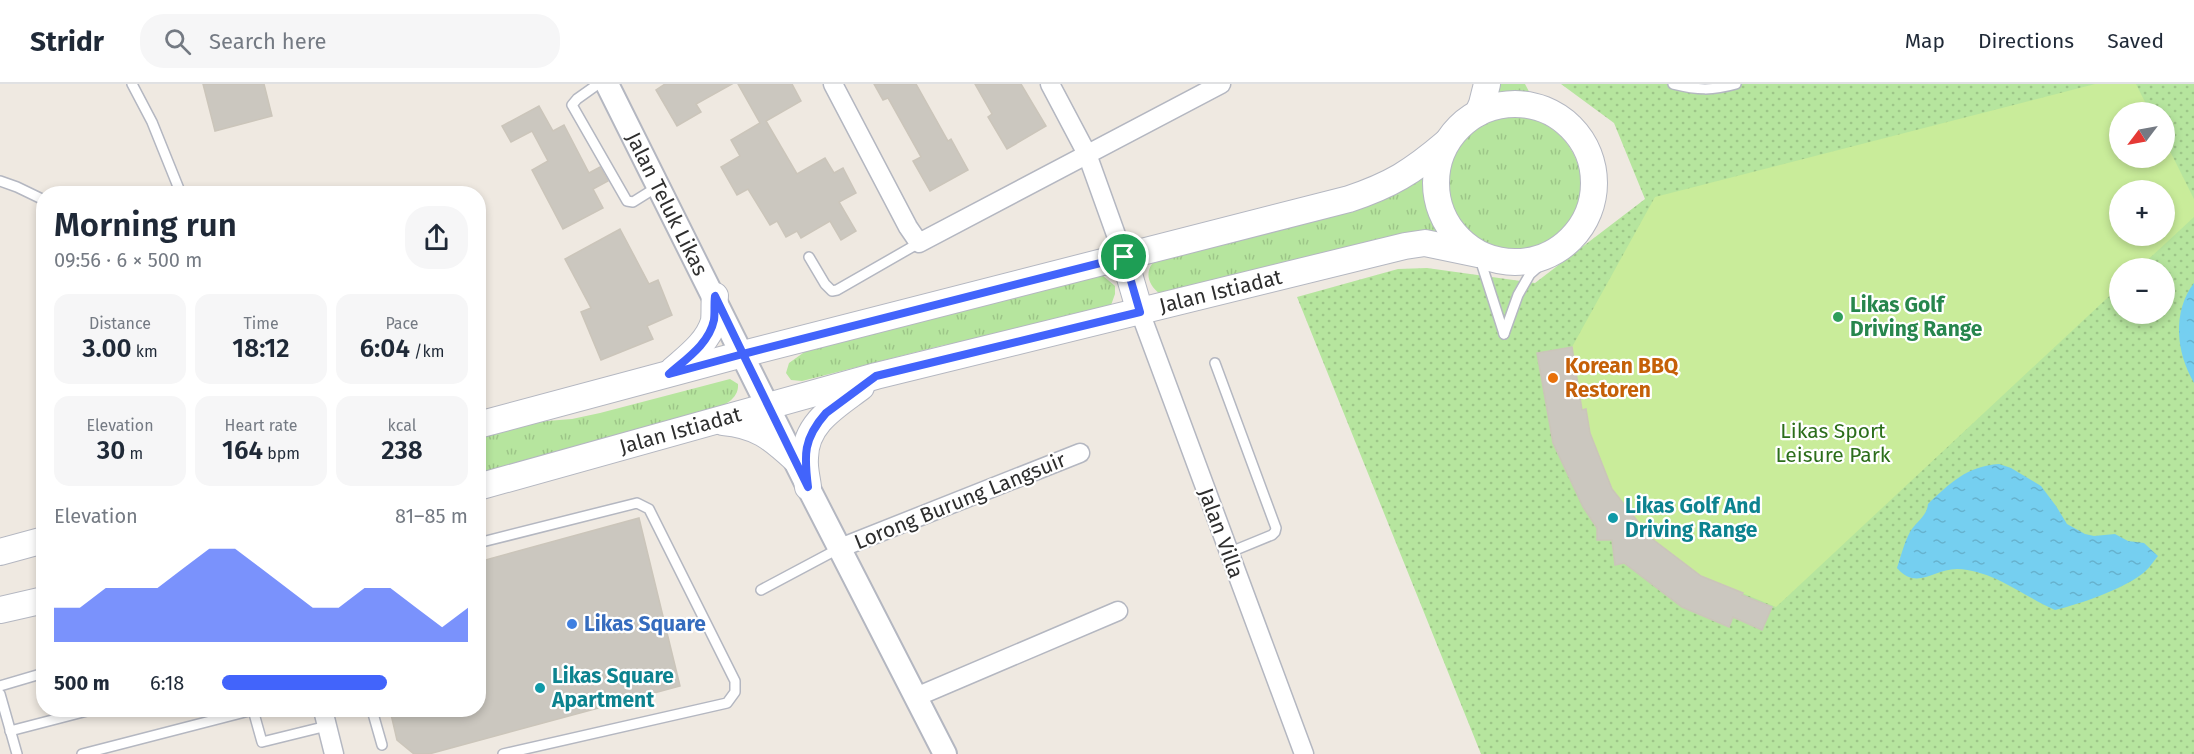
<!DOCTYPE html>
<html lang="en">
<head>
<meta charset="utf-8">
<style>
  :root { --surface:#fff; --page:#f6f6f7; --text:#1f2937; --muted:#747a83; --line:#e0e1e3; --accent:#4264fb }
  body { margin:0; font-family:"Fira Sans",sans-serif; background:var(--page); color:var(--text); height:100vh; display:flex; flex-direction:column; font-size:22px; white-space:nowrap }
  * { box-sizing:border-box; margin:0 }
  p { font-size:20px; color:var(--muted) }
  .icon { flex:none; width:33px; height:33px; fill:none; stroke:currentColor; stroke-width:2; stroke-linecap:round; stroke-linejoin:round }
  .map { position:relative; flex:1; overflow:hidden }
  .drawer { position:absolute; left:36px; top:102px; width:450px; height:531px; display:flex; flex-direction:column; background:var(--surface); border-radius:24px; box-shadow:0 3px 9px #0003 }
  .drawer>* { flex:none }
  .needle { width:39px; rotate:238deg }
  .tools { position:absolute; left:2109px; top:18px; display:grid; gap:12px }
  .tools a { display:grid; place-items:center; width:66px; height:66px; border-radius:50%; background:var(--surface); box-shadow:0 3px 9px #0003; font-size:30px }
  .pin { position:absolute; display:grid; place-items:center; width:51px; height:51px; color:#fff; margin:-26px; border:3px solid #fff; border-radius:50%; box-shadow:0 2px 6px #0007 }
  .round { display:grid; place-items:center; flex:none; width:63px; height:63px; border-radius:24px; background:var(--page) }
  .head { display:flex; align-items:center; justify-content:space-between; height:102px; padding:0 18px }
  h1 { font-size:33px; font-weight:600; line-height:45px }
  .stats { display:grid; grid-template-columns:repeat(3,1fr); gap:9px; height:102px; padding:6px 18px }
  .stats div { display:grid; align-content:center; border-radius:15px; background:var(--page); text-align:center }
  .stats b { font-size:26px; font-weight:600 }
  .stats small { font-size:16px; font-weight:400 }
  .stats p { font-size:16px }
  .chart { height:168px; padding:12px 18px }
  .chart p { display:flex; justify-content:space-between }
  .chart svg { width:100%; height:108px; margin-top:6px; fill:var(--accent); opacity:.7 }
  ul { padding:0 18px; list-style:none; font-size:20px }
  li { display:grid; grid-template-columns:96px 72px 1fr; align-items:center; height:45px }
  li i { height:15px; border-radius:8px; background:var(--accent) }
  header { display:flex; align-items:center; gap:36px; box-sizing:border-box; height:84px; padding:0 30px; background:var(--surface); border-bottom:2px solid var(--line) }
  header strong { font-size:28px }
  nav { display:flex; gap:33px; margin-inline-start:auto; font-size:21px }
  .search { width:420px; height:54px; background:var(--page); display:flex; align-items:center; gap:15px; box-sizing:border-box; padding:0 21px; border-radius:24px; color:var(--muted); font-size:22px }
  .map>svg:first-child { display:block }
  .grass { fill:url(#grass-tufts) }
  .park { fill:url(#park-dots); fill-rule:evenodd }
  .pitch { fill:#c9ec9a; fill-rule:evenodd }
  .water { fill:url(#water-ripples) }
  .building { fill:#cbc7bf; stroke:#cbc5ba; stroke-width:1.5 }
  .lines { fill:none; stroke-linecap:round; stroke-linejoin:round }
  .service-casing { stroke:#b4b7c1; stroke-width:12 }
  .minor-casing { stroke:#b4b7c1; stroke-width:21 }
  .tertiary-casing { stroke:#b4b7c1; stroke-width:26 }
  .secondary-casing { stroke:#b4b7c1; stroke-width:28 }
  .service { stroke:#fff; stroke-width:9 }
  .minor { stroke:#fff; stroke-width:18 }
  .tertiary { stroke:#fff; stroke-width:22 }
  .secondary { stroke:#fff; stroke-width:26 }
  .route-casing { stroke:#fff; stroke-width:12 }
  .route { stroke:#4264fb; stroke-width:8 }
  .leisure-dot { fill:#2e9e5b; stroke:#fff; stroke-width:2 }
  .food-dot { fill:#e8710a; stroke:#fff; stroke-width:2 }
  .culture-dot { fill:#0f9aa8; stroke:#fff; stroke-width:2 }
  .shop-dot { fill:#3f7fe0; stroke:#fff; stroke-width:2 }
  .labels { text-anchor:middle; stroke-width:4.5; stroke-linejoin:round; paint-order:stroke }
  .street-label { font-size:21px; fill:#2e2e2e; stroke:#fff }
  .leisure-label { font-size:21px; font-weight:bold; fill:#27864d; stroke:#fff; text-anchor:start }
  .food-label { font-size:21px; font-weight:bold; fill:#c56008; stroke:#fff; text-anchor:start }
  .park-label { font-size:21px; fill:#2c6e1b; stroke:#fff }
  .culture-label { font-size:21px; font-weight:bold; fill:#0d838f; stroke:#fff; text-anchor:start }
  .shop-label { font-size:21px; font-weight:bold; fill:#366cbe; stroke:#fff; text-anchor:start }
</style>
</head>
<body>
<header>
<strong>Stridr</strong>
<div class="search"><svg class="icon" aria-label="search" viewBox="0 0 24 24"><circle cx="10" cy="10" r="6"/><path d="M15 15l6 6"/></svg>Search here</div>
<nav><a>Map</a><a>Directions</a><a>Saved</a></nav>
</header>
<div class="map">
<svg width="2194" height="670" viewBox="0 0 2194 670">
  <defs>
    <pattern id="grass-tufts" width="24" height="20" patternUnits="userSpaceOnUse" patternTransform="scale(1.5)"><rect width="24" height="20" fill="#b6e59e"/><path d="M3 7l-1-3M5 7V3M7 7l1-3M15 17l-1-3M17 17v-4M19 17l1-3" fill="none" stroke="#9dc588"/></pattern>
    <pattern id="park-dots" width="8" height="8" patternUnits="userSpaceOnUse" patternTransform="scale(1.5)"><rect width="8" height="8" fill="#b6e59e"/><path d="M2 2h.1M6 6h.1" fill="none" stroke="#9dc588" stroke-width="1.8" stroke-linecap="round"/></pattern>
    <pattern id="water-ripples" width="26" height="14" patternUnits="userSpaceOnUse" patternTransform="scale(1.5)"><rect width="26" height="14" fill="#75cff0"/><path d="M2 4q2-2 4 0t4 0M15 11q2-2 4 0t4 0" fill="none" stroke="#66b2ce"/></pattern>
  </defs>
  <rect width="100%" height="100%" fill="#efe9e1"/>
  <g class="grass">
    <polygon points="1500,0 1525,0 1534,17 1519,14 1495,15"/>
    <circle cx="1512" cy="101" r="69"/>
    <path d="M1427,89C1422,111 1430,128 1440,148L1426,147L1160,210C1147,200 1144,187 1156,175Z"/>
    <polygon points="1102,191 1115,202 1115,210 1110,224 1005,254 944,261 802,297 791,296 786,289 789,279 810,264"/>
    <path d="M730,295L738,300C739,315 725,320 714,327L479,390V350L521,339L572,335L600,329Z"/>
  </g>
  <path class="park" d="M1561,0H2194V670H1481L1297,213L1398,185L1427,184L1535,199L1645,115L1614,39ZM2120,28H2164V74H2120ZM2120,106H2164V152H2120ZM2120,184H2164V230H2120Z"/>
  <path class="pitch" d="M2095,0H2136L2150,28H2120V74H2164L2165,57L2194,115V133L2139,184H2120L2119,203L1776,523L1701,492L1651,454L1612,405L1590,349L1586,326H1582L1572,263L1655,113ZM2120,106H2164V152H2120Z"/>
  <g class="water">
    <path d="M2194,199V299C2176,268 2172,228 2194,199Z"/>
    <path d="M1999,380L2011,384L2041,402L2056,422L2067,440L2085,450L2094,452L2115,450L2128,457L2144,459L2158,472C2153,478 2148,486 2142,490C2121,506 2080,520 2055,526C2023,512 1993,486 1957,485C1933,485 1917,507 1897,484C1901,472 1904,459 1910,448C1916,438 1927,432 1928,420C1950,399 1967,382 1999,380Z"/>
  </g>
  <g class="building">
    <polygon points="203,0 264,0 272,32 215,47"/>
    <polygon points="665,0 732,0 696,20 701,28 677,42 656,6"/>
    <polygon points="738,0 792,0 801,17 766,37 797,90 825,74 834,89 843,84 856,109 839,118 856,147 841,156 830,137 801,154 797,147 786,153 777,137 770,141 748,105 737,111 721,83 740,72 731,56 760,39"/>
    <polygon points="874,0 916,0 948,57 951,55 968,86 930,107 913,77 921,73 888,14 883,16"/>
    <polygon points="975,0 1021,0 1046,42 1007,65 988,33 992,30"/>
    <polygon points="539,22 553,47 564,41 589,89 600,83 608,97 593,105 603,124 563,145 532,86 548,77 532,47 511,58 502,42"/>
    <polygon points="620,145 649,200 658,196 672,231 647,242 653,255 601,276 581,228 591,224 565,175"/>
    <polygon points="1572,263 1582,326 1586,325 1590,349 1612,405 1651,454 1701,492 1743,509 1742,511 1772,523 1762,546 1733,533 1729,543 1682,523 1624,479 1615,481 1612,456 1597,456 1597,444 1583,423 1553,359 1537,269"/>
    <polygon points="639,434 680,602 429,670 414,670 397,656 390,626 478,626 478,478"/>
  </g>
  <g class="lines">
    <defs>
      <g id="service">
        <polyline points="132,0 152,38 181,110"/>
        <polyline points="598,0 577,15 572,21 627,117 633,118 657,103"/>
        <path d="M1673,0C1698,6 1711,7 1736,0"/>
        <polyline points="0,97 17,103 44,116"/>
        <polyline points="1479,172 1504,250"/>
        <polyline points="809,173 825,200 832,207 837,206 919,159"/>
        <polyline points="1504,250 1518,211 1530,190 1555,168"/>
        <polyline points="1215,279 1276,444 1275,448 1272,451 1228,469"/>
        <polyline points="478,459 637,419 649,425 735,597 735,608 727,619 503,670"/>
        <polyline points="761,506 838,465"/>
        <polyline points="0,602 44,589"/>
        <polyline points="0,610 17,670"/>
        <polyline points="253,626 262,658 327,642"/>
        <polyline points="372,626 382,661"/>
        <polyline points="10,647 91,626"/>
        <polyline points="82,670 253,626"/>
      </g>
      <g id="minor">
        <polyline points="833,0 908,143 919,159 1221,0"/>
        <polyline points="1050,0 1087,70 1124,173"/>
        <polyline points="1140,228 1304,670"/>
        <polyline points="840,464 1080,369"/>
        <polyline points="916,613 1118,527"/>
        <polyline points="323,626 334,670"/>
      </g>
      <g id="tertiary">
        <path id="s1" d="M607,0L808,403L945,670"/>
      </g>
      <g id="secondary">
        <circle cx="1515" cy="99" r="79"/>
        <polyline points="1478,29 1482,20 1487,0"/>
        <polyline points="1124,173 1140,228"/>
        <path d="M673,286C689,272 708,258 714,237C715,229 714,220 715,212"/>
        <path d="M723,338C757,341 771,353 795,375"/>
        <path d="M478,341L743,270L1349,115C1391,101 1412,88 1446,59"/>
        <path id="s2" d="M478,403L876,292L1405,162L1425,159L1478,170"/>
        <path d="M808,403C807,394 804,384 805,374C805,339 836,322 861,303"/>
        <polyline points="0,468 44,456"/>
        <polyline points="0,526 44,516"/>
      </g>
    </defs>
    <use href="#service" class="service-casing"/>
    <use href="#minor" class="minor-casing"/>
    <use href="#tertiary" class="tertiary-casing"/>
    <use href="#secondary" class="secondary-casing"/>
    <use href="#service" class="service"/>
    <use href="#minor" class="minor"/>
    <use href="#tertiary" class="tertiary"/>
    <use href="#secondary" class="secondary"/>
  </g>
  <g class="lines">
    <defs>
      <path id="route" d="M1124,173L743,270L715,212C714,220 715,228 714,236C709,260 686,275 669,290L743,270L808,403C804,371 803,355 826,329L876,292L1140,228L1124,173"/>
    </defs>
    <use href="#route" class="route-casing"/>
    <use href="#route" class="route"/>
  </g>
  <circle class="leisure-dot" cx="1838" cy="233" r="6"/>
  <circle class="food-dot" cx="1553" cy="294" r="6"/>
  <g class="culture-dot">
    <circle cx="1613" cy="434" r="6"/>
    <circle cx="540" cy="604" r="6"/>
  </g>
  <circle class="shop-dot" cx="572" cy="540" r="6"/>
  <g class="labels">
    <g class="street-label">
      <text dy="7" stroke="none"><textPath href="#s1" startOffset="134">Jalan Teluk Likas</textPath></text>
      <text dy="7" stroke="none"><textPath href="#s2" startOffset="768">Jalan Istiadat</textPath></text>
      <text dy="7" stroke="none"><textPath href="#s2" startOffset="210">Jalan Istiadat</textPath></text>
      <text transform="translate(960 417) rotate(-22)" y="7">Lorong Burung Langsuir</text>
      <text transform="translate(1221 449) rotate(70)" y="7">Jalan Villa</text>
    </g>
    <g class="leisure-label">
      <text x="1850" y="228">Likas Golf<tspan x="1850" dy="24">Driving Range</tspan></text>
    </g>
    <g class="food-label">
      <text x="1565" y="289">Korean BBQ<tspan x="1565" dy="24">Restoren</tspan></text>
    </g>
    <g class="park-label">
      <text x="1833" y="354">Likas Sport<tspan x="1833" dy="24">Leisure Park</tspan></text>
    </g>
    <g class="culture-label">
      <text x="1625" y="429">Likas Golf And<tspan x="1625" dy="24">Driving Range</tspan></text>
      <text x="552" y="599">Likas Square<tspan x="552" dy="24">Apartment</tspan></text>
    </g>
    <g class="shop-label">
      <text x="584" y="547">Likas Square</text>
    </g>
  </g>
</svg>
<div class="tools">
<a><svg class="needle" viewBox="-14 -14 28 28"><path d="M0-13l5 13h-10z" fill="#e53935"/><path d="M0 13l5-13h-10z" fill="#747a83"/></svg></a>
<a>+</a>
<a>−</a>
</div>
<div class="pin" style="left:1124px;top:173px;background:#1e9e55"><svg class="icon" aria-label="arrive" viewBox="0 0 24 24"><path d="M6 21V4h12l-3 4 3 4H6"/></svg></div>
<section class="drawer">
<div class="head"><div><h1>Morning run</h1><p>09:56 · 6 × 500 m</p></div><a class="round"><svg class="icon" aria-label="share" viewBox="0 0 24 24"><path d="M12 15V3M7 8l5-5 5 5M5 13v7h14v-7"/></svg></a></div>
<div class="stats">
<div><p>Distance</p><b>3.00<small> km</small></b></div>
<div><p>Time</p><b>18:12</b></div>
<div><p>Pace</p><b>6:04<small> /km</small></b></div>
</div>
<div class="stats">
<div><p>Elevation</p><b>30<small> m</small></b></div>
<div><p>Heart rate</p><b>164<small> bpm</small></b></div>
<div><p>kcal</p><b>238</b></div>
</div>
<div class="chart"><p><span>Elevation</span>81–85 m</p>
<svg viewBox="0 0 160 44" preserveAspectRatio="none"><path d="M0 44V30L10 30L20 22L30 22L40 22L50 14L60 6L70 6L80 14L90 22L100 30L110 30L120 22L130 22L140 30L150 38L160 30V44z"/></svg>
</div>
<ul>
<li><b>500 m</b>6:18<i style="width:67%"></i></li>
</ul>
</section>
</div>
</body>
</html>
